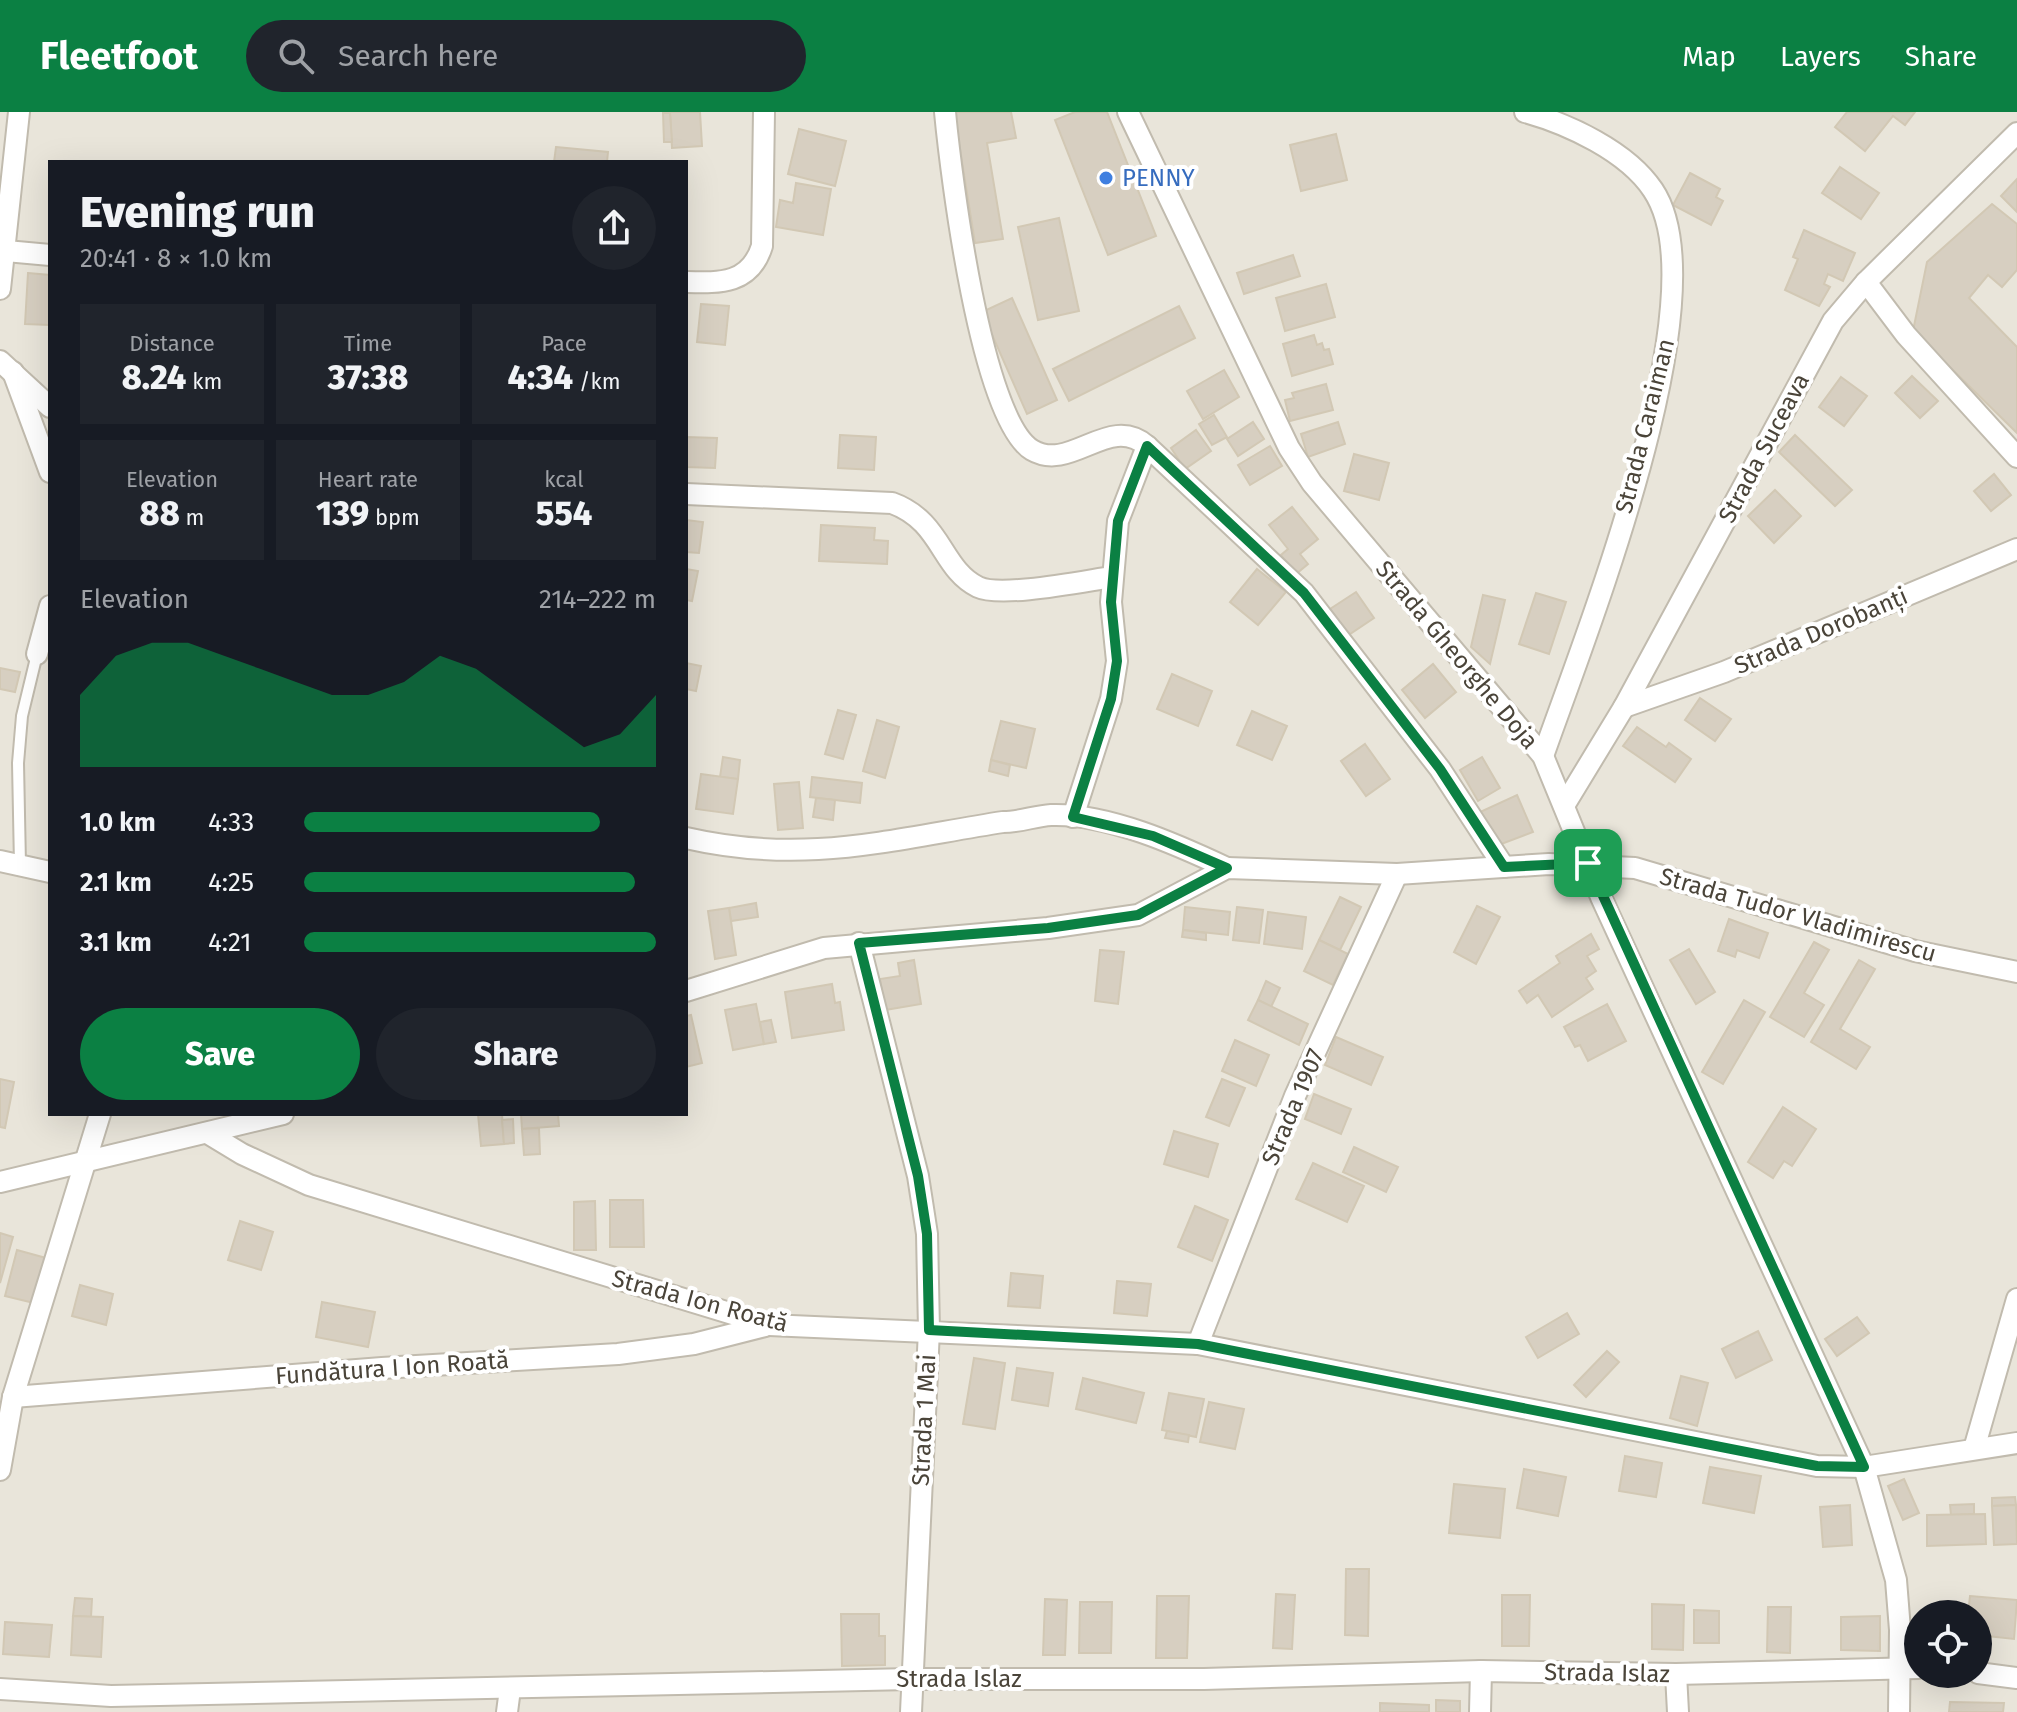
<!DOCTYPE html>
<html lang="en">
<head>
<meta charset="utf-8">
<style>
  :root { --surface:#171b24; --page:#20242c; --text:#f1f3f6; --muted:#9ea1a6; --accent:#0b8043 }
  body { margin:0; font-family:"Fira Sans",sans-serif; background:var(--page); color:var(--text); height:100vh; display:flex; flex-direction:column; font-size:30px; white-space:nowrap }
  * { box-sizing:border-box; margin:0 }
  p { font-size:26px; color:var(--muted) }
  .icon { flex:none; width:44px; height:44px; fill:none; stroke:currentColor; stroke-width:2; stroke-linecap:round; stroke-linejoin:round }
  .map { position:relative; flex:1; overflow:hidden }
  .sheet { position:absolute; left:48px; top:48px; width:640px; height:956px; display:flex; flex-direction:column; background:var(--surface); border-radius:0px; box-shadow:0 8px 32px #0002 }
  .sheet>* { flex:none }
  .fabs { position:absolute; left:1904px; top:1488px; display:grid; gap:16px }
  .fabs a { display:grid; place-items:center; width:88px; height:88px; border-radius:50%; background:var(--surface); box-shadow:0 8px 32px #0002; font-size:40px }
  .pin { position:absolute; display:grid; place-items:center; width:68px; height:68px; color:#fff; margin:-34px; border-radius:16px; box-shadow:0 4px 12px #0006 }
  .round { display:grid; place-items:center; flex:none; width:84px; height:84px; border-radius:42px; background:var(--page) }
  .summary { display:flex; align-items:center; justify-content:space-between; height:136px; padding:0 32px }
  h1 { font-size:44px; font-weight:800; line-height:60px }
  .stats { display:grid; grid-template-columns:repeat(3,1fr); gap:12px; height:136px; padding:8px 32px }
  .stats div { display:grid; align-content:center; border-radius:0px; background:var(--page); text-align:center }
  .stats b { font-size:34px; font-weight:800 }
  .stats small { font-size:22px; font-weight:400 }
  .stats p { font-size:22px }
  .chart { height:224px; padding:16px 32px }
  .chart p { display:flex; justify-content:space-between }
  .chart svg { width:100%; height:144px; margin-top:8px; fill:var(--accent); opacity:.7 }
  .action { display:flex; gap:16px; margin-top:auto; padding:16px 32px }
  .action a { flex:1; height:92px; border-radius:48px; background:var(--accent); color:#fff; font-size:32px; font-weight:800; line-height:92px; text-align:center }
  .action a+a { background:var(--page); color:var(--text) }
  ul { padding:0 32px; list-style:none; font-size:26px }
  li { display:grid; grid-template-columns:128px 96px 1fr; align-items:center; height:60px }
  li i { height:20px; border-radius:10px; background:var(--accent) }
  header { display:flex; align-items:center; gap:48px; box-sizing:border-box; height:112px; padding:0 40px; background:var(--accent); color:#fff }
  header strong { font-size:38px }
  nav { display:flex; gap:44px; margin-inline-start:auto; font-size:28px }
  .search { width:560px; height:72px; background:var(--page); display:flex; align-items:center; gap:20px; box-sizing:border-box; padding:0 28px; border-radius:44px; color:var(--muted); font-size:30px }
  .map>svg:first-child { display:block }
  .residential { fill:#e9e5da; fill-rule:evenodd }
  .building { fill:#d7cfc1; stroke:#d2c8b4; stroke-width:2 }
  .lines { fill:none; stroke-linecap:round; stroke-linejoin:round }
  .lane-casing { stroke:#c1bbae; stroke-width:14 }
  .street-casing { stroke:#c1bbae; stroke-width:24 }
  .lane { stroke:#fff; stroke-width:10 }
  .street { stroke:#fff; stroke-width:20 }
  .route-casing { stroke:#fff; stroke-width:16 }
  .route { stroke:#0b8043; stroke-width:10 }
  .shop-dot { fill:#3f7fe0; stroke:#fff; stroke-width:3 }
  .labels { text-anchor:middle; stroke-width:8; stroke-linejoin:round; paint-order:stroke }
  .shop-label { font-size:24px; fill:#366cbe; stroke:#fff; text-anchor:start }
  .street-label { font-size:24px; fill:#4a4439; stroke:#fff }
</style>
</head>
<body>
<header>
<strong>Fleetfoot</strong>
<div class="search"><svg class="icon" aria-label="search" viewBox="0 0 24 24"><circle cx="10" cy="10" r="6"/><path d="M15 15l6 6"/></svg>Search here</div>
<nav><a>Map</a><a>Layers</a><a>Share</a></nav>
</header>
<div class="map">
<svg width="2017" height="1600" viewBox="0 0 2017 1600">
  <rect width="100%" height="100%" fill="#f5f3ec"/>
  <path class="residential" d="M0,0H2017V1600H0ZM50,50H686V1002H50ZM1918,1502H1978V1562H1918Z"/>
  <g class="building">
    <polygon points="700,0 702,34 672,36 670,0"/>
    <polygon points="954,0 1011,0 1016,26 987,31 1003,127 975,131"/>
    <polygon points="1075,0 1107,0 1156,124 1108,143 1055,8"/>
    <polygon points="1847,0 1915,0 1905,13 1893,4 1865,39 1835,15"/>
    <polygon points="663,1 670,1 672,30 664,30"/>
    <polygon points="799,17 846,29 835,74 788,62"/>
    <polygon points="1336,22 1347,68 1301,79 1290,33"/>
    <polygon points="556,35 608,40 607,50 554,50"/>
    <polygon points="1840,55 1879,81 1861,107 1822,81"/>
    <polygon points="1690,61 1720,77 1716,85 1723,89 1711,113 1673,93"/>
    <polygon points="2017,67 2017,100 2001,84"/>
    <polygon points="796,71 831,77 823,123 776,115 780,88 793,91"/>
    <polygon points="1992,92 2017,112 2017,158 2002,175 1988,163 1969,186 2017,235 2017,321 1913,219 1927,150"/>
    <polygon points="1059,106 1079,199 1038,208 1018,115"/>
    <polygon points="1804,118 1855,141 1843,169 1828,162 1824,172 1830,175 1819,194 1785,178 1798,147 1793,145"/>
    <polygon points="1293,143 1300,164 1244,182 1237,161"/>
    <polygon points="28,161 50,163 50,213 25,212"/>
    <polygon points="1326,172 1335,205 1285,219 1276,186"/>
    <polygon points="1012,186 1057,288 1027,302 982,200"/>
    <polygon points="701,192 729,194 725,233 697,230"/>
    <polygon points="1179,194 1195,226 1069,289 1053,257"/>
    <polygon points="1314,223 1317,233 1322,231 1324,238 1329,237 1333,252 1292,264 1283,232"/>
    <polygon points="1224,258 1239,285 1203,307 1187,279"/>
    <polygon points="1912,264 1938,289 1920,306 1895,281"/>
    <polygon points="1841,265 1867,284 1844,314 1819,295"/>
    <polygon points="1326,272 1333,298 1290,309 1285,288 1294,286 1292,281"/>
    <polygon points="1214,303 1227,325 1212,333 1199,312"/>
    <polygon points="1253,310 1264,327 1238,344 1227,327"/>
    <polygon points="1338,310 1345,332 1308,345 1301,322"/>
    <polygon points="1196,318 1211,339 1185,357 1171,336"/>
    <polygon points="840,323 876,325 874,358 838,356"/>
    <polygon points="1795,323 1852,378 1835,394 1779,340"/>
    <polygon points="686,325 717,326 715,356 686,355"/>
    <polygon points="1270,334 1282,354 1250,373 1238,353"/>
    <polygon points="1354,342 1389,351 1379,388 1344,379"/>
    <polygon points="1994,362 2011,383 1991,399 1974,379"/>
    <polygon points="1775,378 1801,404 1774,431 1748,404"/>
    <polygon points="1292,395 1318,427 1300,442 1308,452 1296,462 1281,443 1288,437 1269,413"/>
    <polygon points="686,408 703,410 699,441 686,440"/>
    <polygon points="821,413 875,416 874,428 888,429 887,452 819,449"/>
    <polygon points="686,457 698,459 692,489 686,488"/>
    <polygon points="1257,457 1286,480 1258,513 1230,490"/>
    <polygon points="1356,480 1374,506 1347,524 1330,497"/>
    <polygon points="1536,481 1566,490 1549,542 1519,532"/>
    <polygon points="1483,483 1505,488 1490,552 1471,535"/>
    <polygon points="686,551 701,554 696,579 686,577"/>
    <polygon points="1433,552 1456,580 1425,606 1402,578"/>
    <polygon points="0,556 20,560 15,580 0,577"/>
    <polygon points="1172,562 1212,579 1198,614 1157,597"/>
    <polygon points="1700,586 1731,607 1715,629 1685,608"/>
    <polygon points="838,598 856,603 843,647 825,642"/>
    <polygon points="1252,599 1287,614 1272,648 1237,633"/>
    <polygon points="877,608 899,615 885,666 863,659"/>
    <polygon points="1001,609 1035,617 1026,656 991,648"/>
    <polygon points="1637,615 1666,635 1669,631 1691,647 1675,670 1623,634"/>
    <polygon points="1365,632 1390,667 1366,684 1341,649"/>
    <polygon points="723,645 740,648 738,667 720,665"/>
    <polygon points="1482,645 1500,676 1478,689 1460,658"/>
    <polygon points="991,648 1010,653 1008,664 989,659"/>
    <polygon points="701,662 738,667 733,702 696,697"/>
    <polygon points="812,665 862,671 860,691 810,685"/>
    <polygon points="799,670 803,716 778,718 774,672"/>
    <polygon points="1517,683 1533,720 1496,734 1478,701"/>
    <polygon points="816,686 835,688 833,708 813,705"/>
    <polygon points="1340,785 1361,795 1340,838 1319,828"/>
    <polygon points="756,791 758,805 731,809 729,796"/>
    <polygon points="1477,794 1500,805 1476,852 1454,840"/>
    <polygon points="1185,795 1230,800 1228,823 1183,818"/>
    <polygon points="1237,795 1263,798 1259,831 1233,828"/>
    <polygon points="729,796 736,843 715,847 708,799"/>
    <polygon points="1268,800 1306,805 1302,837 1264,832"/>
    <polygon points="1729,807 1768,821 1759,846 1737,838 1735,845 1718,839"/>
    <polygon points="1183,818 1206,821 1206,828 1182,825"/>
    <polygon points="1591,822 1599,837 1587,844 1596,859 1586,866 1593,877 1552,905 1538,883 1527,891 1519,879 1560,851 1556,844"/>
    <polygon points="1319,828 1348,842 1333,873 1304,859"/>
    <polygon points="1814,830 1829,838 1804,881 1824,893 1804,925 1770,905"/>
    <polygon points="1689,837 1715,880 1696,892 1670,848"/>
    <polygon points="1100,838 1124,840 1118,892 1095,889"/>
    <polygon points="914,848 921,892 885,898 880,867 900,864 898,851"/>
    <polygon points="1859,848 1875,857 1840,917 1870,935 1856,957 1811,930"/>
    <polygon points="1266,869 1280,876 1271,895 1258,888"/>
    <polygon points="832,872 835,891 840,890 844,918 792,926 785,880"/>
    <polygon points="1258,888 1308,912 1299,933 1248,908"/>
    <polygon points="1744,888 1765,900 1723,972 1702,960"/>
    <polygon points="756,892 764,932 733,938 725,898"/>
    <polygon points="1607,892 1626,929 1588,949 1580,933 1575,935 1564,915"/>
    <polygon points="691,903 702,951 686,955 686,904"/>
    <polygon points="771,908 776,930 764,932 760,910"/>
    <polygon points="1336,925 1383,945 1371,973 1325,953"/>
    <polygon points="1235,928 1269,943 1256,974 1222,959"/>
    <polygon points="0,967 14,970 5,1016 0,1015"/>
    <polygon points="1222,967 1245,976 1229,1014 1206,1005"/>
    <polygon points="1314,982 1351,997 1341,1022 1305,1007"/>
    <polygon points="1783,995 1816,1017 1792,1054 1784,1049 1773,1066 1748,1050"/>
    <polygon points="478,1002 502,1002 504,1032 481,1034"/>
    <polygon points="521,1002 558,1002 559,1014 522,1017"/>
    <polygon points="513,1007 514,1031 504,1032 502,1008"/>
    <polygon points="539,1016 540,1042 524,1043 522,1017"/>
    <polygon points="1174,1019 1218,1032 1208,1065 1164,1052"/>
    <polygon points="1354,1035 1398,1055 1386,1080 1343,1060"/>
    <polygon points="1313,1051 1364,1074 1347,1110 1296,1087"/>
    <polygon points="610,1088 643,1088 644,1135 610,1135"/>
    <polygon points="595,1089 596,1138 574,1138 574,1090"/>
    <polygon points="1195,1094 1228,1108 1212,1149 1178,1135"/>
    <polygon points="240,1109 273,1120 261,1158 228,1148"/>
    <polygon points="0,1121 13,1125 0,1171"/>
    <polygon points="17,1138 46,1146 34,1191 5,1184"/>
    <polygon points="1011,1161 1043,1164 1040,1196 1008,1194"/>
    <polygon points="1117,1169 1151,1172 1147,1204 1114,1201"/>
    <polygon points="80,1173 113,1182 106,1213 72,1204"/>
    <polygon points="322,1190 375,1200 368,1235 316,1225"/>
    <polygon points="1567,1201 1579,1222 1538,1246 1526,1225"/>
    <polygon points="1857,1205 1869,1221 1837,1244 1825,1227"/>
    <polygon points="1758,1219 1772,1248 1736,1266 1722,1237"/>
    <polygon points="1607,1239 1619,1250 1586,1285 1574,1273"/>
    <polygon points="974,1246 1005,1251 995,1317 963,1312"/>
    <polygon points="1017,1256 1053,1261 1048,1294 1012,1288"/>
    <polygon points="1681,1264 1708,1271 1697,1314 1670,1306"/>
    <polygon points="1083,1266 1144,1281 1136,1311 1076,1297"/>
    <polygon points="1169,1281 1204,1287 1196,1325 1162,1318"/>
    <polygon points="1209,1290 1244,1297 1235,1337 1200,1330"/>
    <polygon points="1167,1319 1189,1323 1188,1330 1165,1326"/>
    <polygon points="1625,1344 1662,1351 1656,1385 1619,1379"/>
    <polygon points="1710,1355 1761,1364 1754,1401 1703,1391"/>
    <polygon points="1524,1357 1566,1365 1558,1404 1517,1396"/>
    <polygon points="1904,1367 1919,1401 1903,1408 1888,1374"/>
    <polygon points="1454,1372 1505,1377 1500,1426 1449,1421"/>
    <polygon points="2015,1385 2016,1393 1992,1394 1992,1386"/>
    <polygon points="1974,1392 1974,1402 1951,1403 1950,1393"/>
    <polygon points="1850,1393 1852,1433 1823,1435 1820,1395"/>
    <polygon points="2016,1393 2017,1432 1994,1433 1992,1394"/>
    <polygon points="1985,1402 1986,1432 1927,1434 1927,1403"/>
    <polygon points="1346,1457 1369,1457 1368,1524 1345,1523"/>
    <polygon points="1276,1482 1295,1483 1292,1537 1273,1536"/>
    <polygon points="1502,1483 1530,1483 1529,1534 1502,1534"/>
    <polygon points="1157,1484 1189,1484 1187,1546 1156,1546"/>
    <polygon points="1970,1484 2017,1488 2014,1527 1978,1523 1978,1502 1968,1502"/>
    <polygon points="75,1486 92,1487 91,1505 73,1504"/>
    <polygon points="1045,1487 1067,1488 1065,1543 1043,1543"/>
    <polygon points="1080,1490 1112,1490 1111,1541 1079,1541"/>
    <polygon points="1652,1492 1684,1493 1683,1538 1652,1537"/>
    <polygon points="1768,1495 1791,1495 1790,1541 1767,1540"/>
    <polygon points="1694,1498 1719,1499 1719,1531 1694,1531"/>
    <polygon points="841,1502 879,1502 879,1524 885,1524 885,1553 842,1554"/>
    <polygon points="73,1504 103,1505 101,1545 71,1543"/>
    <polygon points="1880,1504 1880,1539 1841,1538 1841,1505"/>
    <polygon points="5,1510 52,1513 49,1545 3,1542"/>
    <polygon points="1436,1588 1460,1589 1460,1600 1436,1600"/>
    <polygon points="1950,1590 2004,1591 2003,1600 1949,1600"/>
    <polygon points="1380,1591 1429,1593 1429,1600 1380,1600"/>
  </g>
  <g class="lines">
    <defs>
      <polyline id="lane" points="20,753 18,651 22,604 37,542"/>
      <g id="street">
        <path d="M945,0C951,63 981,307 1032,338C1071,361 1109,301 1147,334L1304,481L1440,657L1504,755"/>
        <polyline points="1128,0 1289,336 1312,371 1543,644 1601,785 1864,1355 1896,1468 1900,1518 1899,1600"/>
        <path d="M1525,0C1568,12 1627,39 1653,78C1723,182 1583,529 1543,644"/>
        <polyline points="6,139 50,143"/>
        <path d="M686,170C721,171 750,172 762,134L764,0"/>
        <polyline points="1866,170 1906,223 2017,345"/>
        <polyline points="0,177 19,0"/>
        <polyline points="0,249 50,295"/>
        <polyline points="13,260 50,360"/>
        <path d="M686,382L892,391C942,409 941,457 978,475C1001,486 1084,469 1112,465"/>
        <polyline points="37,542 50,494"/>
        <polyline points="1624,595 1724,560 2017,437"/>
        <polyline points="1565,692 1624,595 1833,209 1866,170 2017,21"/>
        <polyline points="1073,705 1111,587 1117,549 1111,490 1118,409 1147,334"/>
        <path d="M686,726C804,753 887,728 1003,710C1020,710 1035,704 1051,703C1107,701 1178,733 1227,756"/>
        <polyline points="0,749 50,760"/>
        <polyline points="859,831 918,1064 927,1122 929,1218 911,1600"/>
        <polyline points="686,879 824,836 1048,816 1138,803 1227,756 1397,762 1549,752 1635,756 1915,839 2017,860"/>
        <polyline points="209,1022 242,1042 309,1073 769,1213 1198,1232 1817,1354 1864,1355 2017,1331"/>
        <polyline points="0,1070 283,1002"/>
        <polyline points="1198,1232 1295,984 1397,762"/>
        <polyline points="13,1285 382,1256 618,1242 694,1232 765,1214"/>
        <polyline points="1974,1337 2017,1187"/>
        <polyline points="0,1358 13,1285 100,1002"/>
        <polyline points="1978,1561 2017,1566"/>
        <polyline points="1676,1562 1678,1600"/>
        <polyline points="0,1577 111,1584 911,1567 1204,1567 1481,1559 1676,1562 1918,1556"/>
        <polyline points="507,1600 510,1577"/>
        <polyline points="1480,1600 1481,1559"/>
      </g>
    </defs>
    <use href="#lane" class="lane-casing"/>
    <use href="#street" class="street-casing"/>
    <use href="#lane" class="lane"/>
    <use href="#street" class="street"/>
  </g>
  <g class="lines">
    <defs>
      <polygon id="route" points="1147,334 1304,481 1440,657 1504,755 1588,751 1864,1355 1817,1354 1198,1232 929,1218 927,1122 918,1064 859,831 1048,816 1138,803 1227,756 1153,724 1073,705 1111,587 1117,549 1111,490 1118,409"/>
    </defs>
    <use href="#route" class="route-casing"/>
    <use href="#route" class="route"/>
  </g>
  <circle class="shop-dot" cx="1106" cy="66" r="8"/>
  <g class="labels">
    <g class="shop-label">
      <text x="1122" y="74">PENNY</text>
    </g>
    <g class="street-label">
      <text transform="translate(1645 314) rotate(-76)" y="8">Strada Caraiman</text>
      <text transform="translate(1764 336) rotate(-62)" y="8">Strada Suceava</text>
      <text transform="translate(1821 519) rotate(-23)" y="8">Strada Dorobanți</text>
      <text transform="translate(1457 543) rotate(50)" y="8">Strada Gheorghe Doja</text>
      <text transform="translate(1798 803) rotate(16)" y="8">Strada Tudor Vladimirescu</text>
      <text transform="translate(1293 995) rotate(-67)" y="8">Strada 1907</text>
      <text transform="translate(700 1189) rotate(15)" y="8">Strada Ion Roată</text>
      <text transform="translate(392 1256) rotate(-4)" y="8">Fundătura I Ion Roată</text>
      <text transform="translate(924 1308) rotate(-87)" y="8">Strada 1 Mai</text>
      <text transform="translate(1607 1561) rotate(1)" y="8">Strada Islaz</text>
      <text x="959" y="1575">Strada Islaz</text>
    </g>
  </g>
</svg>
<div class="fabs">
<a><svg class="icon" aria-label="locate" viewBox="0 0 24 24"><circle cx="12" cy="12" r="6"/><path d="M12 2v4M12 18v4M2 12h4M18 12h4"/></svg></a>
</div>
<div class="pin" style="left:1588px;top:751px;background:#1e9e55"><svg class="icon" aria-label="arrive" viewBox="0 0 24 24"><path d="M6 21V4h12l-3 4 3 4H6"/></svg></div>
<section class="sheet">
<div class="summary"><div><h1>Evening run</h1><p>20:41 · 8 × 1.0 km</p></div><a class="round"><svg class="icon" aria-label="share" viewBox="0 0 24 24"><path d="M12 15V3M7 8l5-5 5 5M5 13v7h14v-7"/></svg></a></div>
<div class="stats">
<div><p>Distance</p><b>8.24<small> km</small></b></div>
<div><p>Time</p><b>37:38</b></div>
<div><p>Pace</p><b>4:34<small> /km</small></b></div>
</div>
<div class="stats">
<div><p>Elevation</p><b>88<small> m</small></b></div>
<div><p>Heart rate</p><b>139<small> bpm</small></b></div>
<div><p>kcal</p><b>554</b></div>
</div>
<div class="chart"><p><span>Elevation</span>214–222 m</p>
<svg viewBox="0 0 160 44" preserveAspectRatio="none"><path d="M0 44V22L10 10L20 6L30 6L40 10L50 14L60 18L70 22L80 22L90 18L100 10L110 14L120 22L130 30L140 38L150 34L160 22V44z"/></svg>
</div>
<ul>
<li><b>1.0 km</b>4:33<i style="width:84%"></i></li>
<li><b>2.1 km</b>4:25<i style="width:94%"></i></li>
<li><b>3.1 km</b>4:21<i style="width:100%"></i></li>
</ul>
<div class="action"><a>Save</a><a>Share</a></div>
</section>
</div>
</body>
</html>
